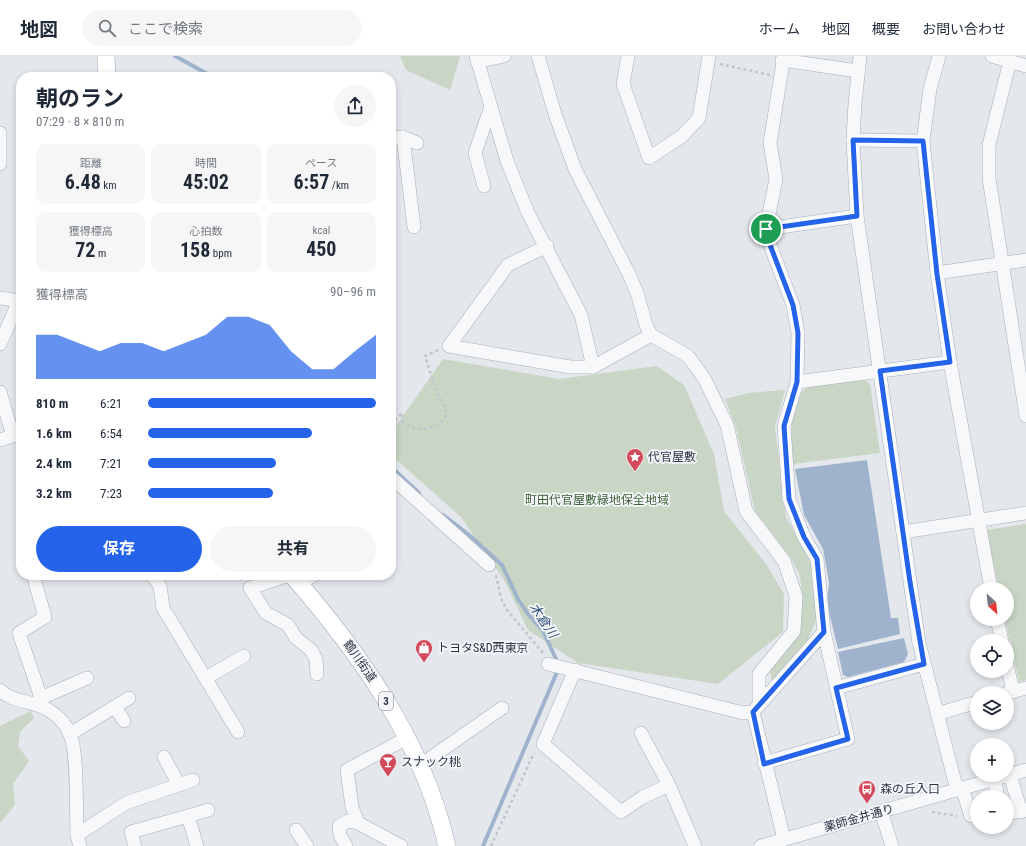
<!DOCTYPE html>
<html lang="ja">
<head>
<meta charset="utf-8">
<style>
  :root { --surface:#fff; --page:#f6f6f7; --text:#1f2937; --muted:#747a83; --line:#e0e1e3; --accent:#2563eb }
  body { margin:0; font-family:"Roboto Condensed","Noto Sans JP",sans-serif; background:var(--page); color:var(--text); height:100vh; display:flex; flex-direction:column; font-size:15px; white-space:nowrap }
  * { box-sizing:border-box; margin:0 }
  p { font-size:13px; color:var(--muted) }
  .icon { flex:none; width:22px; height:22px; fill:none; stroke:currentColor; stroke-width:2; stroke-linecap:round; stroke-linejoin:round }
  .map { position:relative; flex:1; overflow:hidden }
  .sheet { position:absolute; left:16px; top:16px; width:380px; height:508px; display:flex; flex-direction:column; background:var(--surface); border-radius:16px; box-shadow:0 2px 6px #0003 }
  .sheet>* { flex:none }
  .needle { width:26px; rotate:153deg }
  .controls { position:absolute; left:970px; top:526px; display:grid; gap:8px }
  .controls a { display:grid; place-items:center; width:44px; height:44px; border-radius:50%; background:var(--surface); box-shadow:0 2px 6px #0003; font-size:20px }
  .pin { position:absolute; display:grid; place-items:center; width:34px; height:34px; color:#fff; margin:-17px; border:2px solid #fff; border-radius:50%; box-shadow:0 1px 4px #0007 }
  .round { display:grid; place-items:center; flex:none; width:42px; height:42px; border-radius:21px; background:var(--page) }
  .headline { display:flex; align-items:center; justify-content:space-between; height:68px; padding:0 20px }
  h1 { font-size:22px; font-weight:700; line-height:30px }
  .stats { display:grid; grid-template-columns:repeat(3,1fr); gap:6px; height:68px; padding:4px 20px }
  .stats div { display:grid; align-content:center; border-radius:10px; background:var(--page); text-align:center }
  .stats b { font-size:20px; font-weight:700 }
  .stats small { font-size:11px; font-weight:400 }
  .stats p { font-size:11px }
  .chart { height:112px; padding:8px 20px }
  .chart p { display:flex; justify-content:space-between }
  .chart svg { width:100%; height:72px; margin-top:4px; fill:var(--accent); opacity:.7 }
  .primary-button { display:flex; gap:8px; margin-top:auto; padding:8px 20px }
  .primary-button a { flex:1; height:46px; border-radius:24px; background:var(--accent); color:#fff; font-size:16px; font-weight:700; line-height:46px; text-align:center }
  .primary-button a+a { background:var(--page); color:var(--text) }
  ul { padding:0 20px; list-style:none; font-size:13px }
  li { display:grid; grid-template-columns:64px 48px 1fr; align-items:center; height:30px }
  li i { height:10px; border-radius:5px; background:var(--accent) }
  header { display:flex; align-items:center; gap:24px; box-sizing:border-box; height:56px; padding:0 20px; background:var(--surface); border-bottom:1px solid var(--line) }
  header strong { font-size:19px }
  nav { display:flex; gap:22px; margin-inline-start:auto; font-size:14px }
  .search { width:280px; height:36px; background:var(--page); display:flex; align-items:center; gap:10px; box-sizing:border-box; padding:0 14px; border-radius:22px; color:var(--muted); font-size:15px }
  .map>svg:first-child { display:block }
  .green { fill:#c9d6c5 }
  .water { fill:#9fb4cc }
  .lines { fill:none; stroke-linecap:round; stroke-linejoin:round }
  .stream { stroke:#9fb4cc; stroke-width:4 }
  .minor-casing { stroke:#a9aeb7; stroke-width:14 }
  .major-casing { stroke:#a3abb8; stroke-width:18 }
  .path { stroke:#c2c5cb; stroke-width:2.5; stroke-dasharray:3 3; stroke-linecap:butt }
  .minor { stroke:#f7f8fa; stroke-width:13 }
  .major { stroke:#fff; stroke-width:17 }
  .route-casing { stroke:#fff; stroke-width:8 }
  .route { stroke:#2563eb; stroke-width:5 }
  .labels { text-anchor:middle; stroke-width:3.5; stroke-linejoin:round; paint-order:stroke }
  .shield { fill:#f4f6f9; stroke:#676e7b; stroke-width:1 }
  .shield-label { font-size:11px; font-weight:bold; fill:#2b3445 }
  .poi-label { font-size:12px; fill:#2b3445; stroke:#f4f6f9; text-anchor:start }
  .park-label { font-size:12px; fill:#3f6138; stroke:#f4f6f9 }
  .street-label { font-size:12px; fill:#2b3445; stroke:#f4f6f9 }
  .water-label { font-size:13px; font-style:italic; fill:#34527a; stroke:#f4f6f9 }
</style>
</head>
<body>
<header>
<strong>地図</strong>
<div class="search"><svg class="icon" aria-label="search" viewBox="0 0 24 24"><circle cx="10" cy="10" r="6"/><path d="M15 15l6 6"/></svg>ここで検索</div>
<nav><a>ホーム</a><a>地図</a><a>概要</a><a>お問い合わせ</a></nav>
</header>
<div class="map">
<svg width="1026" height="790" viewBox="0 0 1026 790">
  <rect width="100%" height="100%" fill="#e4e7ec"/>
  <g class="green">
    <polygon points="400,0 459,0 460,1 450,34 406,14"/>
    <polygon points="443,303 559,323 657,310 684,329 714,398 724,455 766,508 784,538 783,576 718,628 578,607 528,574 504,524 461,461 391,399 391,377"/>
    <path d="M865,324L870,328L880,397L793,408C792,388 787,343 807,332C816,328 853,326 865,324Z"/>
    <polygon points="785,334 775,371 786,461 809,503 815,524 816,565 806,588 772,625 770,616 800,578 802,540 800,520 791,502 755,455 736,372 725,343 748,337"/>
    <polygon points="1026,468 1026,624 1019,626 1005,563 1007,563 1007,533 999,533 986,474"/>
    <polygon points="31,655 34,662 20,676 18,690 29,705 13,728 15,749 0,767 0,670"/>
  </g>
  <g class="water">
    <polygon points="867,404 891,562 898,562 900,578 838,593 827,548 829,526 823,493 804,459 795,413"/>
    <polygon points="904,582 908,598 904,606 848,621 843,619 838,596"/>
  </g>
  <g class="lines">
    <g class="stream">
      <polyline points="175,0 213,21"/>
      <polyline points="391,411 419,437"/>
      <polyline points="443,459 468,478 502,509 518,543 528,558 543,575 556,603 557,616 483,790"/>
    </g>
    <defs>
      <g id="minor">
        <polyline points="476,0 507,105 528,157 581,259 593,311"/>
        <polyline points="538,0 555,58 575,113 630,220 638,240 646,269 651,279 688,300 704,322 727,369 746,455 784,505 796,540 794,575 759,618 759,647"/>
        <polyline points="628,0 623,28 649,102 682,80 699,62 709,0"/>
        <polyline points="860,0 855,47 853,84 857,160 919,587 957,734"/>
        <polyline points="939,0 930,33 923,85 937,217 950,306 991,533"/>
        <polyline points="992,0 1026,10"/>
        <polyline points="782,4 858,15"/>
        <polyline points="1010,5 989,89 989,122 1026,360"/>
        <polyline points="477,6 504,0"/>
        <polyline points="0,77 0,108"/>
        <polyline points="403,81 414,171"/>
        <polyline points="391,83 403,81 417,87"/>
        <polyline points="853,84 923,85"/>
        <polyline points="484,130 475,97 490,53"/>
        <polyline points="766,173 857,160"/>
        <polyline points="547,190 508,209 449,290 570,311 593,311 651,279"/>
        <polyline points="937,217 1026,204"/>
        <polyline points="0,242 21,245"/>
        <polyline points="0,288 19,245"/>
        <polyline points="797,326 950,306"/>
        <polyline points="0,336 13,380 0,384"/>
        <polyline points="391,421 489,509"/>
        <polyline points="903,476 1026,457"/>
        <polyline points="33,519 45,561 19,577 41,642 38,648"/>
        <polyline points="152,519 160,530 163,552 238,676"/>
        <polyline points="289,519 250,532 266,557 288,569 296,582 311,594 316,603 317,618"/>
        <polyline points="299,528 314,519"/>
        <polyline points="997,563 1002,585"/>
        <polyline points="548,608 743,657 753,656"/>
        <polyline points="1007,608 1013,636"/>
        <polyline points="575,614 543,688 621,756 643,741 669,729"/>
        <polyline points="206,622 244,600"/>
        <polyline points="836,632 924,608"/>
        <path d="M0,634C14,648 35,644 50,655C58,660 66,669 70,678C78,697 76,756 77,779L80,790"/>
        <polyline points="1007,637 1026,632"/>
        <polyline points="41,642 87,622"/>
        <polyline points="115,651 124,665"/>
        <polyline points="937,658 977,646"/>
        <polyline points="641,677 669,729 695,790"/>
        <polyline points="70,678 129,642"/>
        <polyline points="164,701 179,729"/>
        <polyline points="764,707 848,683 824,576 817,503 804,481 789,443 784,370 797,326 798,277 793,249 767,181 766,173 776,123 770,87 784,0"/>
        <polyline points="419,710 502,652"/>
        <polyline points="1010,719 1021,756"/>
        <polyline points="994,723 998,741"/>
        <polyline points="962,732 971,760"/>
        <polyline points="881,755 892,790"/>
        <polyline points="1007,758 1026,754"/>
        <polyline points="188,760 208,754"/>
        <polyline points="296,774 307,790"/>
        <polyline points="77,779 126,747 193,724"/>
        <polyline points="784,783 753,656 824,576"/>
        <polyline points="135,790 131,776 188,760 197,790"/>
        <polyline points="346,790 340,779 339,770 348,765 358,767"/>
        <polyline points="401,790 358,767 352,751 347,714 407,682"/>
        <polyline points="761,790 1026,714"/>
      </g>
      <g id="major">
        <polyline points="106,0 107,21"/>
        <path d="M292,519C361,599 423,685 447,790"/>
      </g>
    </defs>
    <use href="#minor" class="minor-casing"/>
    <use href="#major" class="major-casing"/>
    <g class="path">
      <polyline points="720,8 770,19"/>
      <path d="M391,369L402,357L403,366C418,377 431,374 445,363L446,353L436,334L425,300L438,294"/>
      <polyline points="496,519 501,542 506,553 543,597"/>
      <polyline points="932,756 957,760"/>
      <polyline points="491,790 534,697"/>
    </g>
    <use href="#minor" class="minor"/>
    <use href="#major" class="major"/>
  </g>
  <g class="lines">
    <defs>
      <polygon id="route" points="853,84 923,85 937,218 950,306 880,315 910,526 924,608 836,632 848,683 764,708 753,656 824,576 817,503 804,481 789,443 784,370 797,326 798,277 793,249 767,181 766,173 857,160"/>
    </defs>
    <use href="#route" class="route-casing"/>
    <use href="#route" class="route"/>
  </g>
  <defs>
    <symbol id="sight-pin" viewBox="-11 -11 22 30"><path d="M0 17L-7.5 6A9.5 9.5 0 1 1 7.5 6Z" fill="#d1495b" stroke="#f4f6f9"/><path d="M0-6L1.8-2.2L6-1.7L2.9 1.2L3.7 5.4L0 3.3L-3.7 5.4L-2.9 1.2L-6-1.7L-1.8-2.2Z" fill="#fff"/></symbol>
    <symbol id="shop-pin" viewBox="-11 -11 22 30"><path d="M0 17L-7.5 6A9.5 9.5 0 1 1 7.5 6Z" fill="#d1495b" stroke="#f4f6f9"/><path d="M-5-2.5h2.3a2.7 3.5 0 0 1 5.4 0H5L5.5 6h-11ZM-1.5-2.5h3a1.5 2.3 0 0 0-3 0Z" fill="#fff"/></symbol>
    <symbol id="bar-pin" viewBox="-11 -11 22 30"><path d="M0 17L-7.5 6A9.5 9.5 0 1 1 7.5 6Z" fill="#d1495b" stroke="#f4f6f9"/><path d="M-6-5H6L.8 .8V4.5H3.5V6h-7V4.5H-.8V.8Z" fill="#fff"/></symbol>
    <symbol id="bus-pin" viewBox="-11 -11 22 30"><path d="M0 17L-7.5 6A9.5 9.5 0 1 1 7.5 6Z" fill="#d1495b" stroke="#f4f6f9"/><path d="M-5-6H5V4H4V6H2V4H-2V6H-4V4H-5ZM-3.5-4V0h7V-4ZM-3.5 1.2v1.5H-2V1.2ZM2 1.2v1.5H3.5V1.2Z" fill="#fff"/></symbol>
  </defs>
  <g fill-rule="evenodd">
    <use href="#sight-pin" x="625" y="391" width="20" height="27"/>
    <use href="#shop-pin" x="414" y="582" width="20" height="27"/>
    <use href="#bar-pin" x="378" y="696" width="20" height="27"/>
    <use href="#bus-pin" x="857" y="723" width="20" height="27"/>
  </g>
  <g class="labels">
    <rect class="shield" x="379" y="636" width="14" height="18" rx="3"/>
    <g class="shield-label">
      <text x="386" y="649">3</text>
    </g>
    <g class="poi-label">
      <text x="648" y="405">代官屋敷</text>
      <text x="437" y="596">トヨタS&amp;D西東京</text>
      <text x="401" y="710">スナック桃</text>
      <text x="880" y="737">森の丘入口</text>
    </g>
    <g class="park-label">
      <text x="597" y="448">町田代官屋敷緑地保全地域</text>
    </g>
    <g class="street-label">
      <text transform="translate(360 605) rotate(55)" y="4">鶴川街道</text>
      <text transform="translate(859 762) rotate(-16)" y="4">薬師金井通り</text>
    </g>
    <g class="water-label">
      <text transform="translate(544 564) rotate(56)" y="5">木倉川</text>
    </g>
  </g>
</svg>
<div class="controls">
<a><svg class="needle" viewBox="-14 -14 28 28"><path d="M0-13l5 13h-10z" fill="#e53935"/><path d="M0 13l5-13h-10z" fill="#747a83"/></svg></a>
<a><svg class="icon" aria-label="locate" viewBox="0 0 24 24"><circle cx="12" cy="12" r="6"/><path d="M12 2v4M12 18v4M2 12h4M18 12h4"/></svg></a>
<a><svg class="icon" aria-label="layers" viewBox="0 0 24 24"><path d="M12 4l9 5-9 5-9-5zM3 14l9 5 9-5"/></svg></a>
<a>+</a>
<a>−</a>
</div>
<div class="pin" style="left:766px;top:173px;background:#1e9e55"><svg class="icon" aria-label="arrive" viewBox="0 0 24 24"><path d="M6 21V4h12l-3 4 3 4H6"/></svg></div>
<section class="sheet">
<div class="headline"><div><h1>朝のラン</h1><p>07:29 · 8 × 810 m</p></div><a class="round"><svg class="icon" aria-label="share" viewBox="0 0 24 24"><path d="M12 15V3M7 8l5-5 5 5M5 13v7h14v-7"/></svg></a></div>
<div class="stats">
<div><p>距離</p><b>6.48<small> km</small></b></div>
<div><p>時間</p><b>45:02</b></div>
<div><p>ペース</p><b>6:57<small> /km</small></b></div>
</div>
<div class="stats">
<div><p>獲得標高</p><b>72<small> m</small></b></div>
<div><p>心拍数</p><b>158<small> bpm</small></b></div>
<div><p>kcal</p><b>450</b></div>
</div>
<div class="chart"><p><span>獲得標高</span>90–96 m</p>
<svg viewBox="0 0 160 44" preserveAspectRatio="none"><path d="M0 44V17L10 17L20 22L30 27L40 22L50 22L60 27L70 22L80 17L90 6L100 6L110 11L120 27L130 38L140 38L150 27L160 17V44z"/></svg>
</div>
<ul>
<li><b>810 m</b>6:21<i style="width:100%"></i></li>
<li><b>1.6 km</b>6:54<i style="width:72%"></i></li>
<li><b>2.4 km</b>7:21<i style="width:56%"></i></li>
<li><b>3.2 km</b>7:23<i style="width:55%"></i></li>
</ul>
<div class="primary-button"><a>保存</a><a>共有</a></div>
</section>
</div>
</body>
</html>
